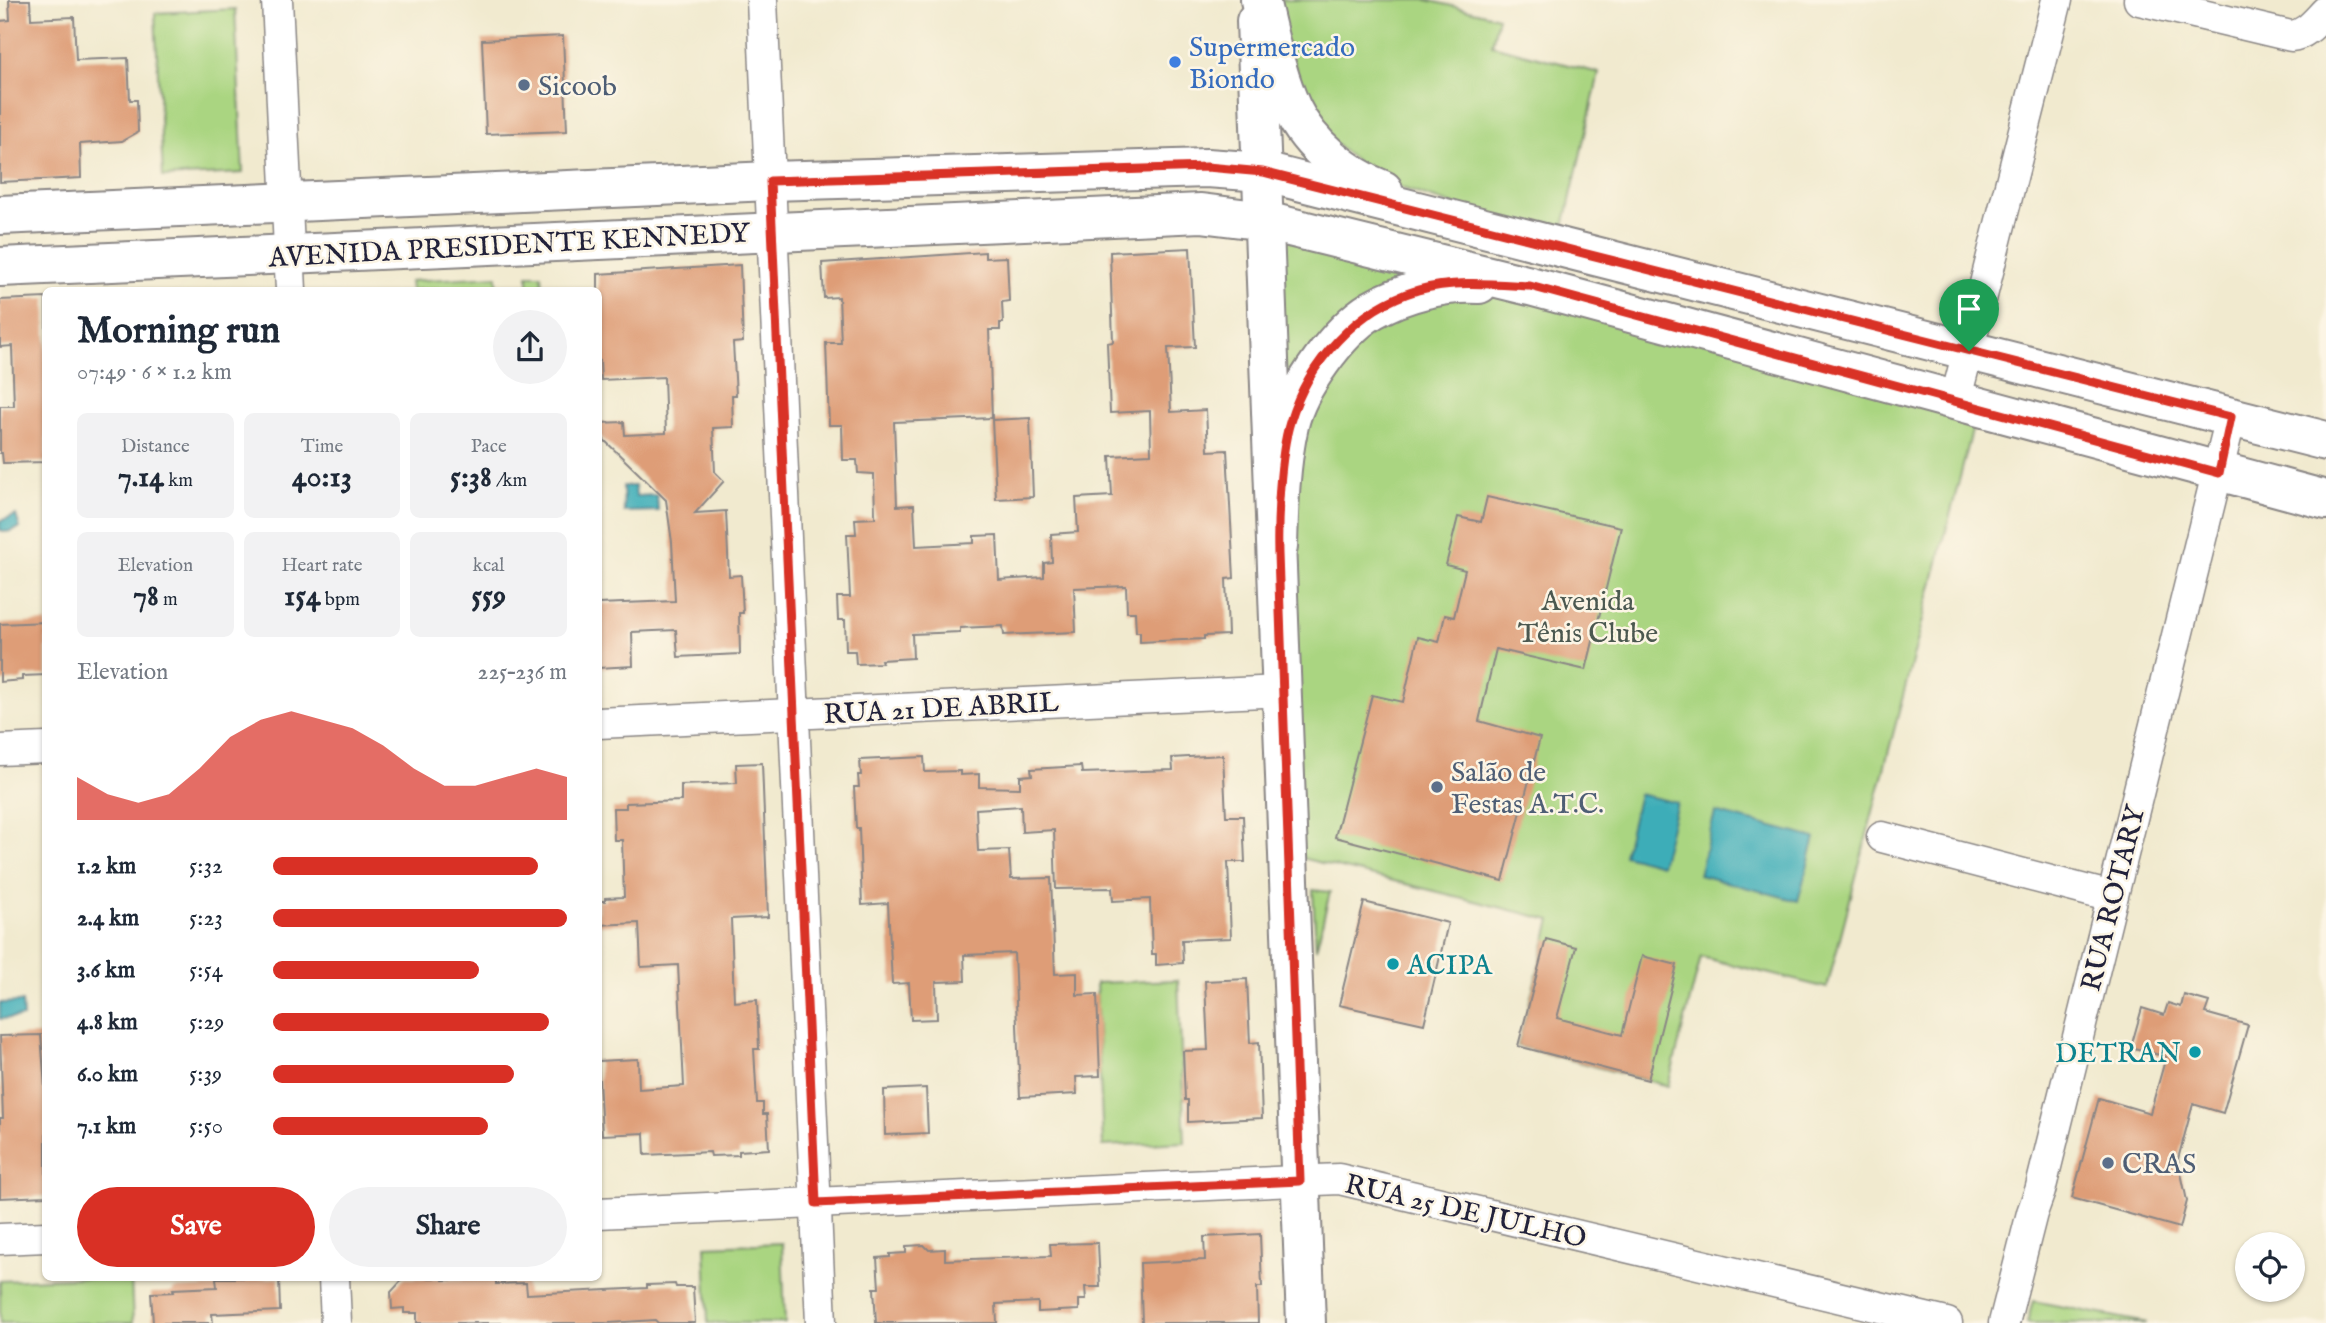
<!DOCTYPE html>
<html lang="en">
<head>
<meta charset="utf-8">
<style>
  :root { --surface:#fff; --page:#f2f2f3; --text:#1f2937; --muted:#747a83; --accent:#d93025 }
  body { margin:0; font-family:"IM FELL English",serif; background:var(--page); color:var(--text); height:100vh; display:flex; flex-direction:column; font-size:26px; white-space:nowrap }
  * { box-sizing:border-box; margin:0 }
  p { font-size:23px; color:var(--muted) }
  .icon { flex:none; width:38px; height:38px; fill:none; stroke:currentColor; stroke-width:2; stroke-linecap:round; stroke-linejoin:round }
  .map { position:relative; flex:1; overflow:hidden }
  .panel { position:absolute; left:42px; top:287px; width:560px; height:994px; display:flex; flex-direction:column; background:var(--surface); border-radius:10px; box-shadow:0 2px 5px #0004 }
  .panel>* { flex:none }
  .tools { position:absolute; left:2235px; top:1232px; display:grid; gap:14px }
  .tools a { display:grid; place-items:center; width:70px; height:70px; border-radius:50%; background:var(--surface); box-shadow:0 2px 5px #0004; font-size:35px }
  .pin { position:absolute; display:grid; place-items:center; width:60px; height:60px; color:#fff; margin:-72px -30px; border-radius:50% 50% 50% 0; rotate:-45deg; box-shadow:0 0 7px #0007 }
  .pin .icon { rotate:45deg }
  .round { display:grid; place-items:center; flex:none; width:74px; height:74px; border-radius:37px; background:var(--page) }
  .summary { display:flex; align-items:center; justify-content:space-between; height:119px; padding:0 35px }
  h1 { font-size:38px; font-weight:700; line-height:52px }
  .figures { display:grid; grid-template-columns:repeat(3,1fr); gap:10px; height:119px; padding:7px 35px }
  .figures div { display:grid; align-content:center; border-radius:10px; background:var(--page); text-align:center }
  .figures b { font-size:30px; font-weight:700 }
  .figures small { font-size:19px; font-weight:400 }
  .figures p { font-size:19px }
  .chart { height:196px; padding:14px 35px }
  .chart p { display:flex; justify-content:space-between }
  .chart svg { width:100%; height:126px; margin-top:7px; fill:var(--accent); opacity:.7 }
  .primary-button { display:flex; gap:14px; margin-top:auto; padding:14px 35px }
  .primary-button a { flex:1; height:80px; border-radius:42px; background:var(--accent); color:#fff; font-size:28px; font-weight:700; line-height:80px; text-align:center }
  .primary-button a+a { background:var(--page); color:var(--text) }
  ul { padding:0 35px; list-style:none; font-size:23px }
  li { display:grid; grid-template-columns:112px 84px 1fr; align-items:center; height:52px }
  li i { height:18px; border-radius:9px; background:var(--accent) }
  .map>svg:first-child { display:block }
  .green { fill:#aad581; stroke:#667c5e; stroke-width:2 }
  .water { fill:#3cadb8; stroke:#2f687a; stroke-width:2 }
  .building { fill:#de9d77 }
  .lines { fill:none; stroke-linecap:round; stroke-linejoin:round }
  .street-casing { stroke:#8a8685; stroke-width:33 }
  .secondary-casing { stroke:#8a8685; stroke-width:42 }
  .primary-casing { stroke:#8a8685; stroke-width:42 }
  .street { stroke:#fff; stroke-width:30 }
  .secondary { stroke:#fff; stroke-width:38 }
  .primary { stroke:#fff; stroke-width:38 }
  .route-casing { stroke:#fff; stroke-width:14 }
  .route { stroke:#d93025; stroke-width:9 }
  .shop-dot { fill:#3f7fe0; stroke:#fcf5e5; stroke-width:2.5 }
  .service-dot { fill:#5c6f8a; stroke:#fcf5e5; stroke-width:2.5 }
  .culture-dot { fill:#0f9aa8; stroke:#fcf5e5; stroke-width:2.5 }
  .labels { text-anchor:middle; stroke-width:5; stroke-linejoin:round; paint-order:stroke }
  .shop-label { font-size:28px; fill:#366cbe; stroke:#fcf5e5; text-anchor:start }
  .service-label { font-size:28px; fill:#4e5e75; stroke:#fcf5e5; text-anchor:start }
  .street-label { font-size:28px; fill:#22223b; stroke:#fcf5e5 }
  .park-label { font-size:28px; fill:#4b5850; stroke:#fcf5e5 }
  .culture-label { font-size:28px; fill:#0d838f; stroke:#fcf5e5; text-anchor:start }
</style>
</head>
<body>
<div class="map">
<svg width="2326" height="1323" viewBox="0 0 2326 1323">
  <rect width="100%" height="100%" fill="#fcf5e5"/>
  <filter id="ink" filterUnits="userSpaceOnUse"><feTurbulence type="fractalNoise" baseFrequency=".0143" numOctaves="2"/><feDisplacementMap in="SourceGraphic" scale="14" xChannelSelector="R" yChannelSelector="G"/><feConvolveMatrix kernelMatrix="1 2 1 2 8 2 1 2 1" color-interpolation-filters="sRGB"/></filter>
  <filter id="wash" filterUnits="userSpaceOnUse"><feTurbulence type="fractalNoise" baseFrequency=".00686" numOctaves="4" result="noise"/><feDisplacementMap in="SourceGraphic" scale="28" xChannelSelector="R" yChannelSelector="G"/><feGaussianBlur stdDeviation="1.57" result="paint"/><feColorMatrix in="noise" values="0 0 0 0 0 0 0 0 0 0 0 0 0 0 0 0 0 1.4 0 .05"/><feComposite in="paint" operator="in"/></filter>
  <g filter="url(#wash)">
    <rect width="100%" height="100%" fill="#f1eacf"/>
    <g class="green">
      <polygon points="1269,0 1427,0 1498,17 1492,45 1599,73 1561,240 1380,181 1320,131"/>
      <polygon points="235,9 243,173 163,177 155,13"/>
      <polygon points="1273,234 1446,275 1392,292 1280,415"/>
      <polygon points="528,275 542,275 543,290 528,290"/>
      <polygon points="497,276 497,290 411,290 410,281"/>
      <polygon points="1468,283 1978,408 1827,988 1701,957 1668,1086 1518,1046 1551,920 1289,855 1281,476 1333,345"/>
      <polygon points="1313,890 1330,892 1316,949"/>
      <polygon points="1178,980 1185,1142 1103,1146 1096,983"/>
      <polygon points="782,1243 785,1323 708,1323 705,1246"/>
      <polygon points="72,1278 131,1278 133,1323 0,1323 0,1281"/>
      <polygon points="2033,1301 2147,1323 2027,1323"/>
    </g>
    <g class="water">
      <polygon points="623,486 635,486 636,496 657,495 658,511 624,512"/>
      <polygon points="16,515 20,528 7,532 0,530 0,521"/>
      <polygon points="1639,794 1677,803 1661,865 1624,855"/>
      <polygon points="1715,812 1815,838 1798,901 1699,875"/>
      <polygon points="22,1002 23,1017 0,1019 0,1003"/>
    </g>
    <g id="blocks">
      <g class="building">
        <polygon points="9,0 30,0 31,19 74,17 76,60 128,58 130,100 137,100 138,132 122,141 80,144 81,178 0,182 0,21 10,20"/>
        <polygon points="563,36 567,131 486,134 482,40"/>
        <polygon points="1190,248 1195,347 1168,348 1171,412 1206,410 1208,451 1227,450 1234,578 1226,579 1228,635 1204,636 1204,639 1140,642 1140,632 1136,632 1135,612 1127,612 1126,586 1074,588 1076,632 1004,635 1003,626 960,628 960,632 912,634 913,658 881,660 882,663 856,664 855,651 846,651 845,620 838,620 837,597 850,597 847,534 856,534 855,519 875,518 874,474 858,473 857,460 843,460 842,425 829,425 826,343 841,343 839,297 824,298 822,263 985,252 985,258 1007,257 1009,301 1002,302 1003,323 1000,323 1000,330 989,330 992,418 894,422 897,506 914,505 916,546 974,543 974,536 997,535 999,580 1044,577 1044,563 1052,562 1051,534 1078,532 1076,498 1112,496 1110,456 1151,454 1150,411 1110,413 1107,343 1113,342 1110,252"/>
        <polygon points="740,265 743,342 733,343 736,395 732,395 733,427 713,428 715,472 724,481 695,513 726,511 729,576 741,575 743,613 739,613 740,654 678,657 676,630 632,632 633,666 598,668 598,604 675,601 672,542 666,500 598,434 598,423 624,422 625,435 666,433 664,377 601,380 600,360 598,360 598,274"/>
        <polygon points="46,298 46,462 3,463 2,453 0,453 0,406 14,406 12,346 0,347 0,300"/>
        <polygon points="1030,418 1033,497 996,499 992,420"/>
        <polygon points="1487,497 1621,527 1586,670 1496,649 1479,721 1540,738 1503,881 1335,837 1372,695 1403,702 1418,637 1439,642 1445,615 1454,617 1465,570 1446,565 1458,517 1481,522"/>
        <polygon points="46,622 46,675 22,676 22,680 0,682 0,624"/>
        <polygon points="1223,755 1226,816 1243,816 1245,862 1228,862 1231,938 1182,940 1183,963 1156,965 1156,954 1152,954 1150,899 1113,901 1112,888 1056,889 1054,830 1022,832 1021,806 976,809 978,851 1009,850 1011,879 1051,878 1055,974 1077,973 1077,995 1097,994 1100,1076 1076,1077 1077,1094 1020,1097 1014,953 964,955 965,981 936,982 937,1019 911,1020 909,983 892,984 888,903 862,905 859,828 856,828 854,787 859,787 858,775 861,775 860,760 924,757 925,772 960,771 960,775 979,774 979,787 1020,788 1020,776 1032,775 1031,769 1081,766 1082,773 1173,770 1172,758"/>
        <polygon points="762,763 768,917 731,919 734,1002 757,1000 759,1049 754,1049 757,1103 763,1103 763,1114 767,1114 769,1149 739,1151 739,1155 711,1156 710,1152 645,1155 644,1133 602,1135 598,1061 638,1059 639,1089 684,1086 678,965 641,967 639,923 598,925 598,901 605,901 605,898 624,897 622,840 614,840 613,808 626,808 626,803 681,801 681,785 737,783 736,764"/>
        <polygon points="1364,902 1448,923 1424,1024 1339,1005"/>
        <polygon points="1546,939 1576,947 1557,1018 1622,1035 1642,956 1677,965 1648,1080 1518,1046"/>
        <polygon points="1247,979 1250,1043 1259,1042 1262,1118 1188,1122 1188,1100 1185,1100 1183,1051 1208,1050 1205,981"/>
        <polygon points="2184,995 2209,1002 2205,1013 2248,1025 2223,1113 2193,1104 2178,1159 2187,1201 2180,1228 2072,1198 2099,1098 2150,1113 2166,1057 2131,1047 2142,1008 2164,1015 2168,1003 2181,1007"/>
        <polygon points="41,1035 46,1100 46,1196 0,1198 0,1118 3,1118 0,1036"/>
        <polygon points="926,1088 928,1133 885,1135 884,1090"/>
        <polygon points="1260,1234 1262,1287 1257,1287 1258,1323 1142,1323 1140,1263 1205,1260 1204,1237"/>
        <polygon points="1098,1243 1100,1287 1085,1287 1086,1300 1079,1300 1079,1310 1038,1312 1038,1302 996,1304 997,1323 876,1323 874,1288 879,1288 877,1258 890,1257 890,1254 906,1253 906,1246 924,1245 929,1250 945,1249 945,1260 1051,1256 1050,1244"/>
        <polygon points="216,1278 279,1278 280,1311 212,1314 213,1323 153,1323 151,1293 174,1292 173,1289 217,1287"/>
        <polygon points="404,1278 443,1278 443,1280 496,1278 496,1284 526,1283 527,1294 647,1288 647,1285 675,1284 676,1287 693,1287 695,1323 658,1323 655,1320 610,1323 417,1323 417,1313 404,1313 404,1308 392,1309 391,1292"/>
      </g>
    </g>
  </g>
  <g filter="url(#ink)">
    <use href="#blocks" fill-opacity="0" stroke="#8a8685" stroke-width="2"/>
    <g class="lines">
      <defs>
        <g id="street">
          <polyline points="277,0 291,290"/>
          <polyline points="762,0 821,1323"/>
          <path d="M2139,0L2291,36C2306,35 2316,21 2326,11"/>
          <polyline points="1955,402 2057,0"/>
          <polyline points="598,723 1283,691"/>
          <polyline points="0,750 46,748"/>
          <polyline points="1882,837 2112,897"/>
          <polyline points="598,1213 1339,1179 1947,1323"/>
          <polyline points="0,1239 46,1237"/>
          <polyline points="334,1278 336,1323"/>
          <polyline points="2004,1323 2032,1213 2040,1191 2231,417"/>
        </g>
        <polyline id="secondary" points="1256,21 1306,1323"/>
        <g id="primary">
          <path d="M1260,0C1269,36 1276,75 1292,109C1309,145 1347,176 1383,190"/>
          <polyline points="0,215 770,181 1207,168 1263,172 2326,441"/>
          <polyline points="0,267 1201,213 1265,221 1530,286 2326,500"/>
          <path d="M1278,547C1279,507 1280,465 1289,425C1297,388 1339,330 1372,310C1403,292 1443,282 1479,284"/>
        </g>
      </defs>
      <use href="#street" class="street-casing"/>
      <use href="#secondary" class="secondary-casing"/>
      <use href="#primary" class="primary-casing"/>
      <use href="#street" class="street"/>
      <use href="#secondary" class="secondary"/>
      <use href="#primary" class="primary"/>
    </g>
  </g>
  <g class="lines" filter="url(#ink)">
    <defs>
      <path id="route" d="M1207,167L1263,172L2231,417L2219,473L1530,286C1493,284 1454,280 1418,290C1357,308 1308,362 1290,422C1280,455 1277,519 1278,554L1300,1181L816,1203L770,181Z"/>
    </defs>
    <use href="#route" class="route-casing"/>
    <use href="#route" class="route"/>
  </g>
  <circle class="shop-dot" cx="1175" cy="62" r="7"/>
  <g class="service-dot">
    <circle cx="524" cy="85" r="7"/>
    <circle cx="1437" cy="787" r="7"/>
    <circle cx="2108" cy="1163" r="7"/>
  </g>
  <g class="culture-dot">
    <circle cx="1393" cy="964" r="7"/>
    <circle cx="2195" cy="1052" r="7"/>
  </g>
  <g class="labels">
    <g class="shop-label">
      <text x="1189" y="56">Supermercado<tspan x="1189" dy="32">Biondo</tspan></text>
    </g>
    <g class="service-label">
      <text x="538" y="95">Sicoob</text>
      <text x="1451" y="781">Salão de<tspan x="1451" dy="32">Festas A.T.C.</tspan></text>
      <text x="2122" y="1173">CRAS</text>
    </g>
    <g class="street-label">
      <text transform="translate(509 244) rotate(-3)" y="10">AVENIDA PRESIDENTE KENNEDY</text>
      <text transform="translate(941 707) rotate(-3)" y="10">RUA 21 DE ABRIL</text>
      <text transform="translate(2112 898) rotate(-76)" y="10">RUA ROTARY</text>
      <text transform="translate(1466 1210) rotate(13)" y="10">RUA 25 DE JULHO</text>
    </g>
    <g class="park-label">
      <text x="1588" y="610">Avenida<tspan x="1588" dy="32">Tênis Clube</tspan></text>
    </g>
    <g class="culture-label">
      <text x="1407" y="974">ACIPA</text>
      <text x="2181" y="1062" text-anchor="end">DETRAN</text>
    </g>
  </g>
</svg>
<div class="tools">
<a><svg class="icon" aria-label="locate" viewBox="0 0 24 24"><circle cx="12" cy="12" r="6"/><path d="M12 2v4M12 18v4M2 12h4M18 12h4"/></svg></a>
</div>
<div class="pin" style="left:1969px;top:351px;background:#1e9e55"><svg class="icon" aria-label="arrive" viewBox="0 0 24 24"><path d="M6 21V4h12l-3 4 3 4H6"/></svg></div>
<section class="panel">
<div class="summary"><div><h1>Morning run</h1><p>07:49 · 6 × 1.2 km</p></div><a class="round"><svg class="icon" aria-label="share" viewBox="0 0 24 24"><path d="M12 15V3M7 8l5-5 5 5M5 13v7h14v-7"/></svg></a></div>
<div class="figures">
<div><p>Distance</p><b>7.14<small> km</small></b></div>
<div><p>Time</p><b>40:13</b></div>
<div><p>Pace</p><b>5:38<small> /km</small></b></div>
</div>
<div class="figures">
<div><p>Elevation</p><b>78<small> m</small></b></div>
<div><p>Heart rate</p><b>154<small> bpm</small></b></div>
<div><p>kcal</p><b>559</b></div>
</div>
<div class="chart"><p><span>Elevation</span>225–236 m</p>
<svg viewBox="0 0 160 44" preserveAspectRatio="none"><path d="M0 44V29L10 35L20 38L30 35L40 26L50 15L60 9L70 6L80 9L90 12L100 18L110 26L120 32L130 32L140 29L150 26L160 29V44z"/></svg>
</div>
<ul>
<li><b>1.2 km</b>5:32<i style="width:90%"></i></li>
<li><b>2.4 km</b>5:23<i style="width:100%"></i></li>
<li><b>3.6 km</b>5:54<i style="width:70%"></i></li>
<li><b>4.8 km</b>5:29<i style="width:94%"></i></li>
<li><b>6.0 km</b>5:39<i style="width:82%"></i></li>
<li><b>7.1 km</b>5:50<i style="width:73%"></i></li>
</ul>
<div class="primary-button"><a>Save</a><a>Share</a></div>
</section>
</div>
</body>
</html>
